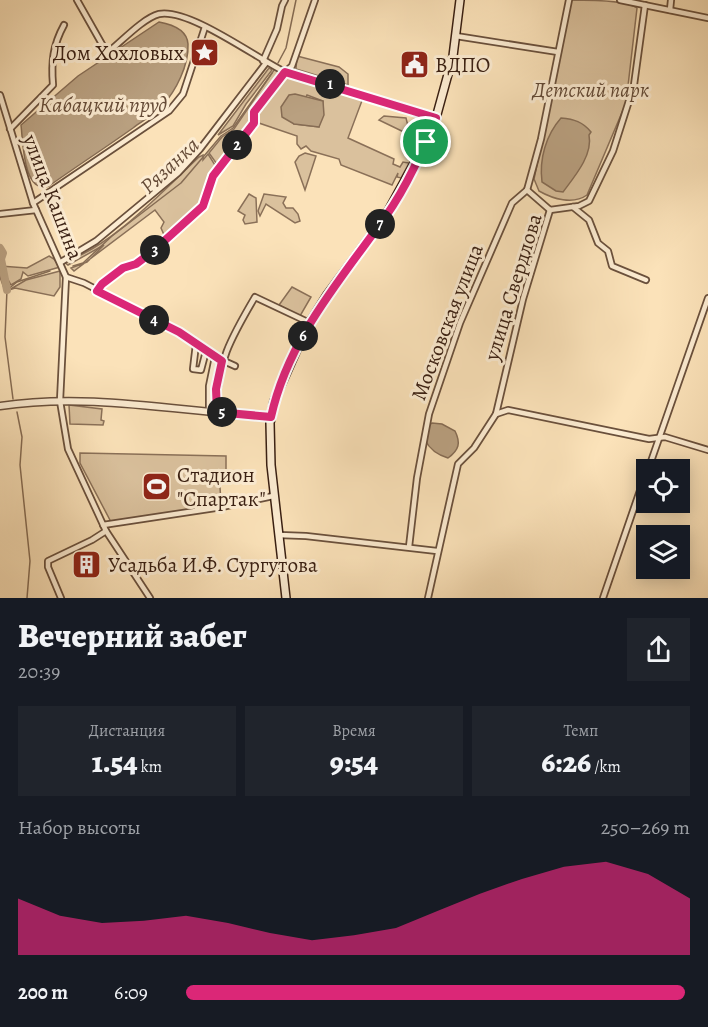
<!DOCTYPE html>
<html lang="ru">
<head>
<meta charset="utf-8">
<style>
  :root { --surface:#171b24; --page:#20242c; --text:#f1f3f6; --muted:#9ea1a6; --accent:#db2777 }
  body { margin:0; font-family:Alegreya,serif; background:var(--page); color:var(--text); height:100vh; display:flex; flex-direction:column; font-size:22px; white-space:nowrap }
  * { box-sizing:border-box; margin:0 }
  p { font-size:20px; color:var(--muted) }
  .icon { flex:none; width:33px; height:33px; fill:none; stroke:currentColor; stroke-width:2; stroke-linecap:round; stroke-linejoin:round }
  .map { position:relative; height:598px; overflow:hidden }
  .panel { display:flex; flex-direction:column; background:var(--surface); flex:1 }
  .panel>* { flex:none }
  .controls { position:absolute; left:636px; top:459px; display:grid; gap:12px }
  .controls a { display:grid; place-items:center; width:54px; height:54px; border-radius:0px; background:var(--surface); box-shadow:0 3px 15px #0003; font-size:30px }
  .pin { position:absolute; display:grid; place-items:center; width:51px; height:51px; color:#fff; margin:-26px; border:3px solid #fff; border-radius:50%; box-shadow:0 2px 6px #0007 }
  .km { position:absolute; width:30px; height:30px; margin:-15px; border-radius:50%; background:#222; color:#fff; font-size:16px; line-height:30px; text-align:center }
  .round { display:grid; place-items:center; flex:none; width:63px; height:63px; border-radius:0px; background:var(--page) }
  .head { display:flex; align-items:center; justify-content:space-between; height:102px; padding:0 18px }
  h1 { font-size:33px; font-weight:800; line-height:45px }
  .stats { display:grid; grid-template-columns:repeat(3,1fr); gap:9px; height:102px; padding:6px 18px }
  .stats div { display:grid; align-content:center; border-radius:0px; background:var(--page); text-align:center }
  .stats b { font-size:30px; font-weight:800 }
  .stats small { font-size:16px; font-weight:400 }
  .stats p { font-size:16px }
  .chart { height:168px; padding:12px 18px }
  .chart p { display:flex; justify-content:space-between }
  .chart svg { width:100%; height:108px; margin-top:6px; fill:var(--accent); opacity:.7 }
  ul { padding:0 18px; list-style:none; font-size:20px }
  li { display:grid; grid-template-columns:96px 72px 1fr; align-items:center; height:45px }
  li i { height:15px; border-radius:8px; background:var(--accent) }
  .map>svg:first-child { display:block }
  .green { fill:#dac19d; stroke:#8a7058; stroke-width:1.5; fill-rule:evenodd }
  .water { fill:#b9a080; stroke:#866c54; stroke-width:1.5 }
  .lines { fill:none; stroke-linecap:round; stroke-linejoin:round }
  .stream { stroke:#866c54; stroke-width:1.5 }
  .river { stroke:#b9a080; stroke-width:8 }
  .minor-casing { stroke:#6a503c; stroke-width:8 }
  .tertiary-casing { stroke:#6a503c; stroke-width:9 }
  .secondary-casing { stroke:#391f12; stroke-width:10 }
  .minor { stroke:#fcecd2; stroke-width:4.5 }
  .tertiary { stroke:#fcecd2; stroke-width:6 }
  .secondary { stroke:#fcecd2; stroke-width:7 }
  .route-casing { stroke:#fff; stroke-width:12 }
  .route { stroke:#db2777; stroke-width:8 }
  .labels { text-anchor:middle; stroke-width:6; stroke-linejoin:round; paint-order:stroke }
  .poi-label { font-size:21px; fill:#391f12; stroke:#fcecd2; text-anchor:start }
  .park-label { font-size:21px; font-style:italic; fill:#614835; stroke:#fcecd2 }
  .street-label { font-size:21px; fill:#391f12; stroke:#fcecd2 }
  .water-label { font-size:22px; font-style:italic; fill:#664c38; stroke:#fcecd2 }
</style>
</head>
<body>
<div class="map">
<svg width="708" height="598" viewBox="0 0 708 598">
  <rect width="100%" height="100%" fill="#fbe2b9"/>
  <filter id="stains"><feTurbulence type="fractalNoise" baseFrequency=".00333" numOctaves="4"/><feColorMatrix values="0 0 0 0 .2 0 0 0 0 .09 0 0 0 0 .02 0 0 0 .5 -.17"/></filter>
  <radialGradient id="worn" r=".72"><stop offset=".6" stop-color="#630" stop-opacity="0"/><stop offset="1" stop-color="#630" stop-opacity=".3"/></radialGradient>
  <g class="green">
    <path d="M571,0C587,0 627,0 637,8L626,103L587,195C573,205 553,199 539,191L534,179Z"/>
    <polygon points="297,56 339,67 348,74 348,85 296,69"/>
    <polygon points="269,68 272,70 246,104 233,126 218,135"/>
    <polygon points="274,70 281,72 279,78 253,112 251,123 219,167 209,153 222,137 234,129"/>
    <path d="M286,74L352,93L363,98L348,138L394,159L393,164L400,167L403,162L409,163L401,178L397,177L398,173L392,185L341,165L339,159L311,151L306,146L301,149L297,144V136L256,122L258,119L257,114ZM307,95L323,101L319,127L294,124Z"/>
    <polygon points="384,116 406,118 408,126 415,130 412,136 379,120"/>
    <polygon points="305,153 316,156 305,190 295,162 299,156"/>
    <path d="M208,154L215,165L202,204L165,237L161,228L164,222L155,210L74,271L71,268L87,262L104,245L68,265L64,262C111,247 163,191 199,157L203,155V160Z"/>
    <polygon points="249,194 256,198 257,222 245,224 243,220 245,215 238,211"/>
    <polygon points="264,194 286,197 283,203 286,208 293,208 298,214 300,221 295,223 266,204 260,216 258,211"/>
    <polygon points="49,256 54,259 60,267 28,276 23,272 21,279 11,285 6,276 4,288 0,277 0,266 27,268"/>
    <polygon points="60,271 60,287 54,296 15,288 9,290 26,280"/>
    <polygon points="292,287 311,297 300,316 279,305"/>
    <polygon points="69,405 102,409 101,420 104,421 103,425 70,424"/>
    <polygon points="80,453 226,456 226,473 219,473 221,502 218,507 111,522 80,463"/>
  </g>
  <g class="water">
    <path d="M159,22C170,24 187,29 188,44C189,65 176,91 162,106C154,115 142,121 133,128C105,148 77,166 49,186C23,195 23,141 21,125L78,76Z"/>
    <polygon points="295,94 323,101 324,115 319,127 294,124 282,117 281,107 289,95"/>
    <path d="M561,118C574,119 583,122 591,132L589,135C593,155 575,176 563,192L556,191L542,182C539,159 546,135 561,118Z"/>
    <path d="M432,423L442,424L455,431C461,443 459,450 448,458C438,455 430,450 425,440L428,426Z"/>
  </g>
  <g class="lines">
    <g class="stream">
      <polyline points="278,63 286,48 296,0"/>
      <polyline points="73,266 83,263 112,236 181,183 221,136 233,128 272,73"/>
      <polyline points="13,399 5,337 7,290 17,282 50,271"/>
      <polyline points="17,412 22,437 20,465 30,561 27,598"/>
    </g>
    <polyline class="river" points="0,248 3,253 1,259 7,290"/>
    <defs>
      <g id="minor">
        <path d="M77,0L107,53C120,43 143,18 159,14C189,8 256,58 285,72L436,118"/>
        <polyline points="620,0 708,18"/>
        <polyline points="670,10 671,0"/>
        <polyline points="456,36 558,52"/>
        <polyline points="0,95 33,203 66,277 60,401 68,449 106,531 150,598"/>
        <path d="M10,129L53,85C51,62 53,45 64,25"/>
        <polyline points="527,190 541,139 569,0"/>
        <polyline points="527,190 550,210"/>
        <polyline points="33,203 169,111 183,94 205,27"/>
        <polyline points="573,207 589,220 598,243 608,251 612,266 646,280"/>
        <polyline points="550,210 579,206 589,201 613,151 634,85 645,5"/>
        <polyline points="0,214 36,210"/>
        <polyline points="61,262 96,241 178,173 200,149 266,63 263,61 277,29 282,6 285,0"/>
        <polyline points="66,277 84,283 179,332 215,357 235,366"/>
        <polyline points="97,291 102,283 123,268 136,264 152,252 203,206 213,175 254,123 254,113 285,72 292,66 315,0"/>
        <polyline points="196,344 193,369 201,370 206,351"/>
        <polyline points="209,411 209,386 215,357"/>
        <path d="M217,412C215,365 232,336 255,297L310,323"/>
        <polyline points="496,414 508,410 649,439 665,437 708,450"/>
        <polyline points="648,470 708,298"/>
        <polyline points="103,525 222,507 273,496"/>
        <polyline points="279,535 306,536 437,551"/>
        <polyline points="409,547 417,478 429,414 460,323 512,203 527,190"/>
        <polyline points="61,598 48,567 48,561 92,540 106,531"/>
        <polyline points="428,598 458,464 474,448 496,414 523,299 550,210"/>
        <polyline points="603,598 646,473"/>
      </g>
      <path id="tertiary" d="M0,406C90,392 181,412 271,417"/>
      <polyline id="secondary" points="286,598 271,465 270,423 274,401 307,327 327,295 386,215 426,142 436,118 453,56 460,0"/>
    </defs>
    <use href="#minor" class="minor-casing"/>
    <use href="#tertiary" class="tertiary-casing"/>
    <use href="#secondary" class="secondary-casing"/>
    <use href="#minor" class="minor"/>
    <use href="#tertiary" class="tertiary"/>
    <use href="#secondary" class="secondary"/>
  </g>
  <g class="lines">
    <defs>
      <path id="route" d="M285,72L436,118C422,152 407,186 386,216C341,279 288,339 271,417L217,412L216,389L222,361L179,332L97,291L102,284L123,268L136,264L152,252L203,206L213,176L254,123V112Z"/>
    </defs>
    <use href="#route" class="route-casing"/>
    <use href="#route" class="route"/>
  </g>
  <defs>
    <symbol id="sight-square" viewBox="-11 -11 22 22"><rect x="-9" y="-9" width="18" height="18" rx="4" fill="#8f2418" stroke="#fcecd2"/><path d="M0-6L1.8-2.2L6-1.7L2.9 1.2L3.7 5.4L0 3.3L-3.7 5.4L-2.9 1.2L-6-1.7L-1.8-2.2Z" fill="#fff"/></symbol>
    <symbol id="civic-square" viewBox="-11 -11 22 22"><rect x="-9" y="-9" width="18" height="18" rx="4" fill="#8f2418" stroke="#fcecd2"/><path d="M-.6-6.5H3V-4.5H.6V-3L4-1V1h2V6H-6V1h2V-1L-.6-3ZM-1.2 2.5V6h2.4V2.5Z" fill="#fff"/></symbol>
    <symbol id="stadium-square" viewBox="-11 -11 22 22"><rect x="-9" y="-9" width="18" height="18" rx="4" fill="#8f2418" stroke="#fcecd2"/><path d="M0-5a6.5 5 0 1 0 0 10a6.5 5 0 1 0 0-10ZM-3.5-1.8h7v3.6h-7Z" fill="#fff"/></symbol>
    <symbol id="building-square" viewBox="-11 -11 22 22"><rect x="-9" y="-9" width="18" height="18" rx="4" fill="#8f2418" stroke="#fcecd2"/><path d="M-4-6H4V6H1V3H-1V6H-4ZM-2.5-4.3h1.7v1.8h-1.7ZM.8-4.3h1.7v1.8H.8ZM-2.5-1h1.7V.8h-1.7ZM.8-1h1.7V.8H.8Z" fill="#fff"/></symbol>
  </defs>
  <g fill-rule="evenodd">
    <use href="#sight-square" x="188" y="36" width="33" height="33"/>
    <use href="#civic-square" x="398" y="48" width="33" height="33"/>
    <use href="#stadium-square" x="140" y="470" width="33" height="33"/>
    <use href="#building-square" x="70" y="548" width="33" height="33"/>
  </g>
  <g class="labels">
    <g class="poi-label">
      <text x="184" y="60" text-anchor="end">Дом Хохловых</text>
      <text x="435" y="72">ВДПО</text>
      <text x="177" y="482">Стадион<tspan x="177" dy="24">"Спартак"</tspan></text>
      <text x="108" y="572">Усадьба И.Ф. Сургутова</text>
    </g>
    <g class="park-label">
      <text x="591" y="97">Детский парк</text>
    </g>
    <g class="street-label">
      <text transform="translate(53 197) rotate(69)" y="7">улица Кашина</text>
      <text transform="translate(513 287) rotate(-73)" y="7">улица Свердлова</text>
      <text transform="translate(447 322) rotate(-69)" y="7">Московская улица</text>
    </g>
    <g class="water-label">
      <text x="103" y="112">Кабацкий пруд</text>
      <text transform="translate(169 165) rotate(-43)" y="8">Рязанка</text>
    </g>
  </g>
  <rect width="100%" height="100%" filter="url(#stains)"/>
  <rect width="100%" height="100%" fill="url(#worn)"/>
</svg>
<div class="controls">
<a><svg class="icon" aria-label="locate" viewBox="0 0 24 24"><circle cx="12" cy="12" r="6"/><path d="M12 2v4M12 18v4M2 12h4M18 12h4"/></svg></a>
<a><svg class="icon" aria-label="layers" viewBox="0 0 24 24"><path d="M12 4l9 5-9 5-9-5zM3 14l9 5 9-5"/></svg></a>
</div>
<div class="pin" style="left:426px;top:142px;background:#1e9e55"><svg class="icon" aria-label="arrive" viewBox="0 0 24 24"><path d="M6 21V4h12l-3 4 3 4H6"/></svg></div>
<b class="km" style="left:330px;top:84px">1</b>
<b class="km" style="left:237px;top:145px">2</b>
<b class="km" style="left:155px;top:250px">3</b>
<b class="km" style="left:154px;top:320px">4</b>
<b class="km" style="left:222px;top:412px">5</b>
<b class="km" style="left:303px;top:336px">6</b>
<b class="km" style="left:380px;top:224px">7</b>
</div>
<section class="panel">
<div class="head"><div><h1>Вечерний забег</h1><p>20:39</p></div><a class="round"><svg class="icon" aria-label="share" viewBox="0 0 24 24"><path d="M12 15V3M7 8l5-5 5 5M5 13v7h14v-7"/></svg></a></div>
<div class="stats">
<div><p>Дистанция</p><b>1.54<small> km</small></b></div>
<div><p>Время</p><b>9:54</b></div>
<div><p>Темп</p><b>6:26<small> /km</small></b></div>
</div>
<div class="chart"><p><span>Набор высоты</span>250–269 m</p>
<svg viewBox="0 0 160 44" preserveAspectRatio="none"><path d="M0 44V21L10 28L20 31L30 30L40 28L50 31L60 35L70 38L80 36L90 33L100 26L110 19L120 13L130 8L140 6L150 11L160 21V44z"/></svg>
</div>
<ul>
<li><b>200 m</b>6:09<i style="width:99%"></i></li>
</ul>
</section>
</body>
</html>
